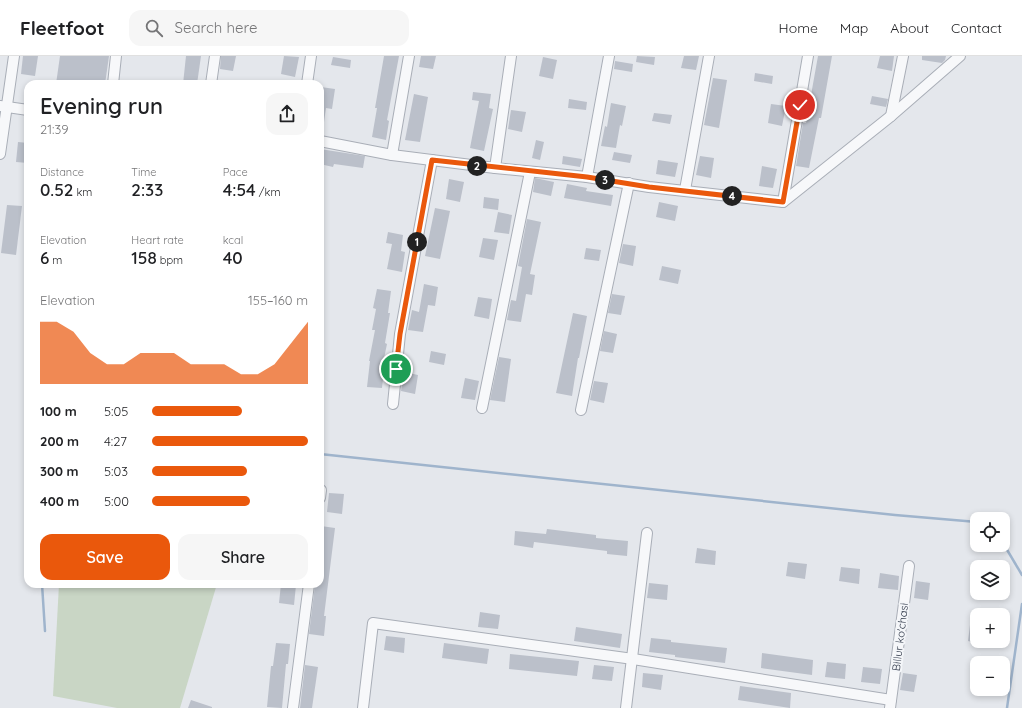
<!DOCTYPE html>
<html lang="en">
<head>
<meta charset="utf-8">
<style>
  :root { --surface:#fff; --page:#f6f6f6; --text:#202124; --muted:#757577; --line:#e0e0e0; --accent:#ea580c }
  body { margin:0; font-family:Quicksand,sans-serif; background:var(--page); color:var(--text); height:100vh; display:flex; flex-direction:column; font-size:15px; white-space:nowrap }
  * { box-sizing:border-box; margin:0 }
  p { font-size:13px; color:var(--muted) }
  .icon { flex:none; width:22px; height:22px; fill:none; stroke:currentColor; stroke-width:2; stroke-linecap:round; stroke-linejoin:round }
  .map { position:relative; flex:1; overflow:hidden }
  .sheet { position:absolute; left:24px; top:24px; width:300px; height:508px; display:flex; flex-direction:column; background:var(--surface); border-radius:12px; box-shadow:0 2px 6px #0003 }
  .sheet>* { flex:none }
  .tools { position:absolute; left:970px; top:456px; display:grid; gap:8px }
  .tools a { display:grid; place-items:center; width:40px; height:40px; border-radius:8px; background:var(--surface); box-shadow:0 2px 6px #0003; font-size:20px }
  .pin { position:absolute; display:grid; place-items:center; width:34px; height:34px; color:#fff; margin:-17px; border:2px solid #fff; border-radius:50%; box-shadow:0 1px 4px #0007 }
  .km { position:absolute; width:20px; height:20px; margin:-10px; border-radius:50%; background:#222; color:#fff; font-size:11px; line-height:20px; text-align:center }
  .round { display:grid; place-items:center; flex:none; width:42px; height:42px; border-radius:12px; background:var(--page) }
  .summary { display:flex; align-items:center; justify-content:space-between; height:68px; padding:0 16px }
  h1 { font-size:22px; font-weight:600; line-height:30px }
  .stats { display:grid; grid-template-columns:repeat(3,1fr); gap:6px; height:68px; padding:4px 16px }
  .stats div { display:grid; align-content:center }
  .stats b { font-size:17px; font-weight:600 }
  .stats small { font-size:11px; font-weight:400 }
  .stats p { font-size:11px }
  .chart { height:112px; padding:8px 16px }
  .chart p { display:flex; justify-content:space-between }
  .chart svg { width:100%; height:72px; margin-top:4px; fill:var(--accent); opacity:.7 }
  .action { display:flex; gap:8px; margin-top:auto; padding:8px 16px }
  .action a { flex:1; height:46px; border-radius:12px; background:var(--accent); color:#fff; font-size:16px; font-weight:600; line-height:46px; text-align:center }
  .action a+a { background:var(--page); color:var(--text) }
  ul { padding:0 16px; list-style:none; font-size:13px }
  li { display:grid; grid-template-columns:64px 48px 1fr; align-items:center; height:30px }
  li i { height:10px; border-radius:5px; background:var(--accent) }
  header { display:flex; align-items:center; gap:24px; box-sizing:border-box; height:56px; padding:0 20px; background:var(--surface); border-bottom:1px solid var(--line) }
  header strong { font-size:19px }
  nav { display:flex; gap:22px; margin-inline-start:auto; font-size:14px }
  .search { width:280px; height:36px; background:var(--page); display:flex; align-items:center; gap:10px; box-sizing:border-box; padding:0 14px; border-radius:12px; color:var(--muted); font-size:15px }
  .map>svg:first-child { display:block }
  .green { fill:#c9d6c5 }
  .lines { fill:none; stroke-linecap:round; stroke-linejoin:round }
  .stream { stroke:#9fb4cc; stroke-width:2.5 }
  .building { fill:#bbc0ca }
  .minor-casing { stroke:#a9aeb7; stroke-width:12 }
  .minor { stroke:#f7f8fa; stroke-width:10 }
  .route-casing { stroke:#fff; stroke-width:8 }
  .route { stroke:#ea580c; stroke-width:5 }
  .labels { text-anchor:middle; stroke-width:4; stroke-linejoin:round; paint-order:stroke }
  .street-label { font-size:11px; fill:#2b3445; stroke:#f4f6f9 }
</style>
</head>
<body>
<header>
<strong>Fleetfoot</strong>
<div class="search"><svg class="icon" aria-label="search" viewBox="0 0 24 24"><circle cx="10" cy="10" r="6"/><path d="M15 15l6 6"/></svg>Search here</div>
<nav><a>Home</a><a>Map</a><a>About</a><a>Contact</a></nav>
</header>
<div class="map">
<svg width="1022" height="652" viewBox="0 0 1022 652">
  <rect width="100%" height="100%" fill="#e4e7ec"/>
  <polygon class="green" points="59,528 217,528 180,652 117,652 53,640"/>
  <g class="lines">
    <g class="stream">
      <polyline points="320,398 895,459 977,466"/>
      <polyline points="1003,487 1022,519"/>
      <polyline points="42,528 45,575"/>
      <polyline points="1007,652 1022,548"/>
    </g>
  </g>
  <g class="building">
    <polygon points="23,0 38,0 35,20 21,18"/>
    <polygon points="60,0 109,0 105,28 56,28"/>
    <polygon points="186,0 201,0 197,28 183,28"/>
    <polygon points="221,0 236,0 233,15 220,13"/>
    <polygon points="284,0 299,1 295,21 281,18"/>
    <polygon points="384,0 399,0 387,64 389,65 386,84 372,81 377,52 375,52"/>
    <polygon points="421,0 436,0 433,13 419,11"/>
    <polygon points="637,0 655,1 654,9 636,6"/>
    <polygon points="684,0 699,0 696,14 681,12"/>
    <polygon points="818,0 832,0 821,62 819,62 809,112 796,110 803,67 806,67"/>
    <polygon points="880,0 894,0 892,15 877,12"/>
    <polygon points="922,0 946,0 945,4 942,7 922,4"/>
    <polygon points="333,1 351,4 350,12 331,9"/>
    <polygon points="543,1 557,4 553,23 539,20"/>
    <polygon points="615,5 633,8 632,16 614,13"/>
    <polygon points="755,17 773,20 772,28 754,25"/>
    <polygon points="713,22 727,24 719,72 704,69"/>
    <polygon points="321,31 335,33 332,53 326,52 324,66 320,65"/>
    <polygon points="473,36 491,38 489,52 493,53 484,95 470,92 479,45 472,44"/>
    <polygon points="414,38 428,41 420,86 405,84"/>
    <polygon points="872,40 888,43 886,51 870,48"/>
    <polygon points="569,43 587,46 586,54 568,52"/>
    <polygon points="611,47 626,50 622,70 620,69 616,92 601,90 605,70 607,71"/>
    <polygon points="771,48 786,50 782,70 768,67"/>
    <polygon points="511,54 526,56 522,76 508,73"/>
    <polygon points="654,57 672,59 670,68 652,65"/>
    <polygon points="536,84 544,86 540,104 532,102"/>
    <polygon points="18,86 28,87 28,107 16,106"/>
    <polygon points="320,93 365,100 363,112 334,108 333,111 320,108"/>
    <polygon points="614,96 632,99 630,107 612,104"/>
    <polygon points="563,100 582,103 580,111 562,108"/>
    <polygon points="700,100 714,102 711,122 696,119"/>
    <polygon points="658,104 678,107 675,121 656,118"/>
    <polygon points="762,110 777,113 773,132 759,130"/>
    <polygon points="535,122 554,126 551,140 533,136"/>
    <polygon points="449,123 464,126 460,146 446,143"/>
    <polygon points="567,128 587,132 586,135 613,139 611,150 564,142"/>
    <polygon points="484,141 499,143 498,154 483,152"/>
    <polygon points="659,146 678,150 675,165 656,161"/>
    <polygon points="7,149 22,150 16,199 1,197"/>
    <polygon points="435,152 450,155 440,203 425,200"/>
    <polygon points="498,156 512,159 509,178 494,176"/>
    <polygon points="527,163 541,166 530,218 535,219 532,239 526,238 521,266 507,264 511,244 516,245 522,211 518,210"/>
    <polygon points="388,176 403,179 401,195 405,196 402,216 387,213 392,188 386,187"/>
    <polygon points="483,182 498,184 494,204 479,201"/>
    <polygon points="623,188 636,190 633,210 619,207"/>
    <polygon points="586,192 601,194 599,205 584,203"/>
    <polygon points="662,210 681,214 678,228 659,224"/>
    <polygon points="424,228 438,231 435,250 428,249 423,276 408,274 412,254 419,256"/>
    <polygon points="377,233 391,235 388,257 390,257 385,287 387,288 382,312 384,312 382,332 367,331 370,305 369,305 375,274 372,274 376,253 373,252"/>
    <polygon points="612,238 625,240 621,259 608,257"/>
    <polygon points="478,241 492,243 489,263 474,260"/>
    <polygon points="573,257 587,260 579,302 578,302 572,340 556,337"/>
    <polygon points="604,275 617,278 613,297 600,295"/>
    <polygon points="431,295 446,298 444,309 429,306"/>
    <polygon points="499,301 511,303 505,346 490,344"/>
    <polygon points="404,316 418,319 415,338 401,335"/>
    <polygon points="465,322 479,325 475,344 461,342"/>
    <polygon points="594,325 608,327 604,347 590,344"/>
    <polygon points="329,437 344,438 342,458 327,456"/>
    <polygon points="321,470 335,472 324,560 326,560 324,580 309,578 315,529 320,529"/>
    <polygon points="547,473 596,479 596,482 628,485 627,500 607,498 607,495 534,486 533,492 514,489 515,475 546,478"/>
    <polygon points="697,492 716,495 715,509 695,507"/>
    <polygon points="788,506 807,508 805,523 786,520"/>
    <polygon points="841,511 860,513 859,528 839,525"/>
    <polygon points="880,517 899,520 898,534 878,532"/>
    <polygon points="916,525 930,527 928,544 914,542"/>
    <polygon points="649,527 668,529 667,544 647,542"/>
    <polygon points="281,528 296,529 294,549 279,547"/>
    <polygon points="480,556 500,559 498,573 478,571"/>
    <polygon points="970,569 977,570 977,587 968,585"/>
    <polygon points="576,571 622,578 620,592 574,585"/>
    <polygon points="386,580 405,582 404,597 384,594"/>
    <polygon points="651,582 671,584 671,586 727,592 725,607 675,601 675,599 649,596"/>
    <polygon points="276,587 290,588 288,608 286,608 282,652 267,651 271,610 273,610"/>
    <polygon points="444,587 489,593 487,608 442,602"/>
    <polygon points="762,597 813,604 812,619 761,612"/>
    <polygon points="510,598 579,605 577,620 509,613"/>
    <polygon points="827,606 846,608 845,623 825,621"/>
    <polygon points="305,609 318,611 312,652 300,652"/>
    <polygon points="594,609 614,611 612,625 592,623"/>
    <polygon points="863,611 882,613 880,628 861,626"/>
    <polygon points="643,617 663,619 661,634 642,631"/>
    <polygon points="903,617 917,619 914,636 900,634"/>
    <polygon points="740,630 791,637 790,652 738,644"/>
    <polygon points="191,644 212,651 212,652 188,652"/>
  </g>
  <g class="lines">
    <defs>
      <g id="minor">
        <polyline points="113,28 116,0"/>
        <polyline points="211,28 215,0"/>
        <polyline points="307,28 311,0"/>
        <polyline points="0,50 28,54"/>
        <polyline points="891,60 903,0"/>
        <polyline points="320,85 392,99 495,112 587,121 649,131 783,146 891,60 960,0"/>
        <polyline points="0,98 14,0"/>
        <polyline points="392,99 409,0"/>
        <polyline points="495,112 511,0"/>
        <polyline points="587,121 609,0"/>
        <polyline points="685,134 709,0"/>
        <polyline points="783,146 808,0"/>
        <polyline points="393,348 400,278 432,104"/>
        <polyline points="482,352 530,116"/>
        <polyline points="581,354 629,127"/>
        <polyline points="320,442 321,434"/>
        <polyline points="293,652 309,528"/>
        <polyline points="363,652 373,567 633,603 891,644"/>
        <polyline points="626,652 647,477"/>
        <polyline points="890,652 909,510"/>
      </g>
    </defs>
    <use href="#minor" class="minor-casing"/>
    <use href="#minor" class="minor"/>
  </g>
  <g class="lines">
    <defs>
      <polyline id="route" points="396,313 400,278 432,104 587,121 649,131 783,146 800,49"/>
    </defs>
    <use href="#route" class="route-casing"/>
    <use href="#route" class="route"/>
  </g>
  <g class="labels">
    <g class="street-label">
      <text transform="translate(900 581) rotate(-83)" y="4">Billur ko'chasi</text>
    </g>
  </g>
</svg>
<div class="tools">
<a><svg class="icon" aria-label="locate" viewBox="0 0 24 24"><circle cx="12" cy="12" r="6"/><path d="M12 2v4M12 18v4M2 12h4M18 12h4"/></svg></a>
<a><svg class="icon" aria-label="layers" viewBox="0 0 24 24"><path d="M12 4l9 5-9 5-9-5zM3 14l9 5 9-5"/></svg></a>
<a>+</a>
<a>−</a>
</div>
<div class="pin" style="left:396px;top:313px;background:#1e9e55"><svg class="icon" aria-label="arrive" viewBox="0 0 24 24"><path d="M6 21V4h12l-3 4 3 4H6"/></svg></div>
<div class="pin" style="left:800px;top:49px;background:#d93025"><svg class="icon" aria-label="check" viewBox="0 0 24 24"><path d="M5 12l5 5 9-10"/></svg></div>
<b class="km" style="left:417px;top:186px">1</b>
<b class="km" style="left:477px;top:110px">2</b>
<b class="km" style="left:605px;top:124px">3</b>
<b class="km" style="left:732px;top:140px">4</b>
<section class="sheet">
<div class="summary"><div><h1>Evening run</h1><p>21:39</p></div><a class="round"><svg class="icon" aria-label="share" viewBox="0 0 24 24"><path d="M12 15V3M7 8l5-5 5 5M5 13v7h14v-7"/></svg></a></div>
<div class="stats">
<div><p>Distance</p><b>0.52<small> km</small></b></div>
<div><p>Time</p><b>2:33</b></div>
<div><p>Pace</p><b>4:54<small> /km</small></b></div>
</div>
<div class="stats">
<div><p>Elevation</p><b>6<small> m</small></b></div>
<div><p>Heart rate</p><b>158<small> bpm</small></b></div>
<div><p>kcal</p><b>40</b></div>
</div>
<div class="chart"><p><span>Elevation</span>155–160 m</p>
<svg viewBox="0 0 160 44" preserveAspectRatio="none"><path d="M0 44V6L10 6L20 12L30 25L40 32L50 32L60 25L70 25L80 25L90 32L100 32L110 32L120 38L130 38L140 32L150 19L160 6V44z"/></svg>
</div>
<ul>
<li><b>100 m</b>5:05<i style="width:58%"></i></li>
<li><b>200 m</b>4:27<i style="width:100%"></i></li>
<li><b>300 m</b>5:03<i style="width:61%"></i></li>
<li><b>400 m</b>5:00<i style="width:63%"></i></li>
</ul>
<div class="action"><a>Save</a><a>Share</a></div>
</section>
</div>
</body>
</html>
